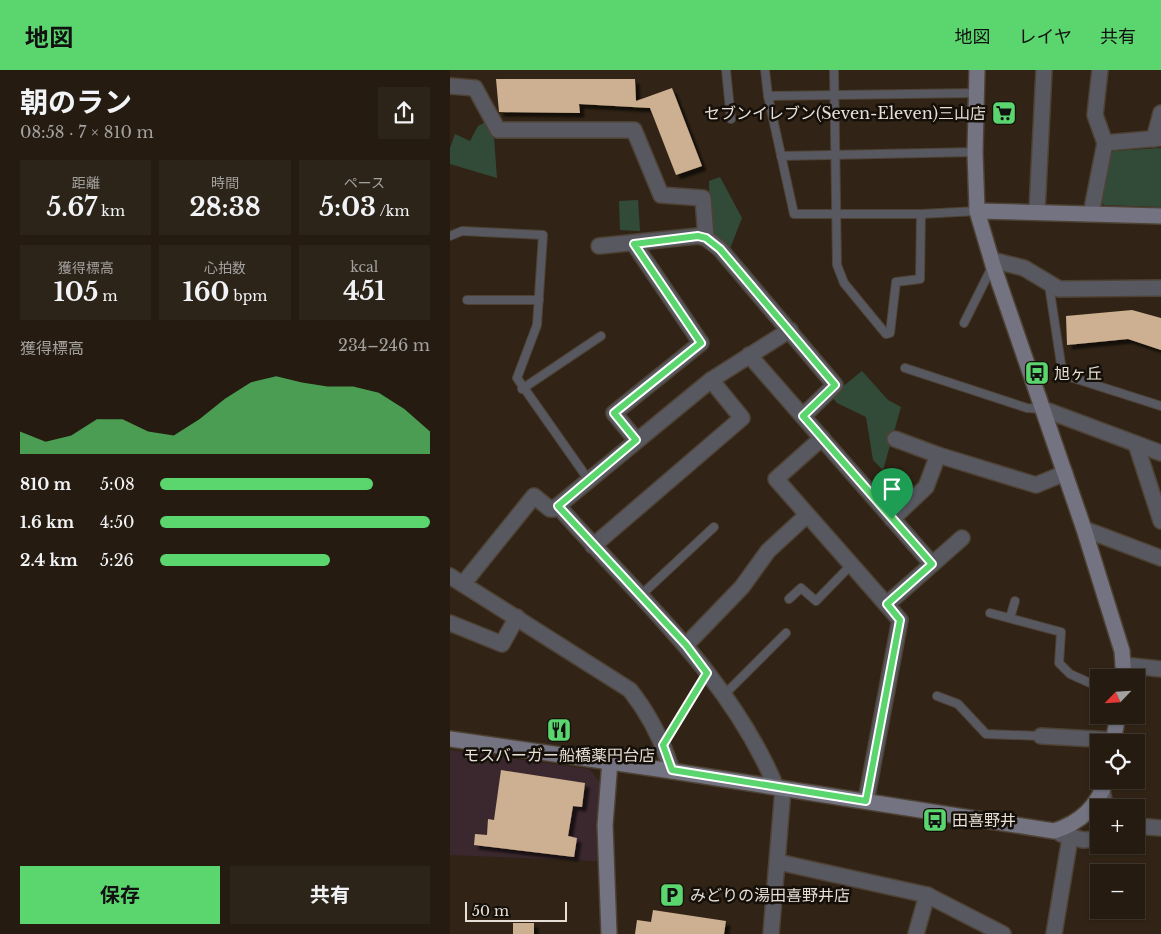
<!DOCTYPE html>
<html lang="ja">
<head>
<meta charset="utf-8">
<style>
  :root { --surface:#251b10; --page:#2d2419; --text:#f1f3f6; --muted:#a3a19f; --line:#423930; --accent:#5bd56e }
  body { margin:0; font-family:"Libre Baskerville","Noto Sans JP",serif; background:var(--page); color:var(--text); height:100vh; display:flex; flex-direction:column; font-size:19px; white-space:nowrap }
  * { box-sizing:border-box; margin:0 }
  p { font-size:16px; color:var(--muted) }
  .icon { flex:none; width:28px; height:28px; fill:none; stroke:currentColor; stroke-width:2; stroke-linecap:round; stroke-linejoin:round }
  .map { position:relative; flex:1; overflow:hidden }
  .details { display:flex; flex-direction:column; background:var(--surface); width:450px }
  .details>* { flex:none }
  .needle { width:32px; rotate:245deg }
  .tools { position:absolute; left:640px; top:599px; display:grid; gap:10px }
  .tools a { display:grid; place-items:center; width:55px; height:55px; border-radius:0px; background:var(--surface); box-shadow:0 1px 4px #0004,0 0 0 1px var(--line); font-size:25px }
  .scale { position:absolute; left:15px; bottom:12px; width:102px; box-sizing:border-box; padding-left:5px; border:2px solid #e7dfd5; border-top:0; font-size:14px; line-height:18px; white-space:nowrap; color:#e7dfd5; -webkit-text-stroke:4px #140f09; paint-order:stroke }
  .pin { position:absolute; display:grid; place-items:center; width:42px; height:42px; color:#fff; margin:-51px -21px; border-radius:50% 50% 50% 0; rotate:-45deg; box-shadow:0 0 5px #0007 }
  .pin .icon { rotate:45deg }
  .round { display:grid; place-items:center; flex:none; width:52px; height:52px; border-radius:0px; background:var(--page) }
  .overview { display:flex; align-items:center; justify-content:space-between; height:85px; padding:0 20px }
  h1 { font-size:28px; font-weight:700; line-height:38px }
  .stats { display:grid; grid-template-columns:repeat(3,1fr); gap:8px; height:85px; padding:5px 20px }
  .stats div { display:grid; align-content:center; border-radius:0px; background:var(--page); text-align:center }
  .stats b { font-size:25px; font-weight:700 }
  .stats small { font-size:14px; font-weight:400 }
  .stats p { font-size:14px }
  .chart { height:140px; padding:10px 20px }
  .chart p { display:flex; justify-content:space-between }
  .chart svg { width:100%; height:90px; margin-top:5px; fill:var(--accent); opacity:.7 }
  .action { display:flex; gap:10px; margin-top:auto; padding:10px 20px }
  .action a { flex:1; height:58px; border-radius:0px; background:var(--accent); color:#111; font-size:20px; font-weight:700; line-height:58px; text-align:center }
  .action a+a { background:var(--page); color:var(--text) }
  ul { padding:0 20px; list-style:none; font-size:16px }
  li { display:grid; grid-template-columns:80px 60px 1fr; align-items:center; height:38px }
  li i { height:12px; border-radius:6px; background:var(--accent) }
  header { display:flex; align-items:center; gap:30px; box-sizing:border-box; height:70px; padding:0 25px; background:var(--accent); color:#111 }
  header strong { font-size:24px }
  nav { display:flex; gap:28px; margin-inline-start:auto; font-size:18px }
  main { display:flex; flex:1; min-height:0 }
  .map>svg:first-child { display:block }
  .commercial { fill:#3b282e }
  .green { fill:#324b39 }
  .building { fill:#ccb091; filter:url(#shadow) }
  .lines { fill:none; stroke-linecap:round; stroke-linejoin:round }
  .lane-casing { stroke:#4e4235; stroke-width:10 }
  .street-casing { stroke:#4e4235; stroke-width:18 }
  .secondary-casing { stroke:#4e4235; stroke-width:18 }
  .lane { stroke:#585861; stroke-width:8 }
  .street { stroke:#585861; stroke-width:15 }
  .secondary { stroke:#737381; stroke-width:15 }
  .route-casing { stroke:#fff; stroke-width:10 }
  .route { stroke:#5bd56e; stroke-width:6 }
  .labels { text-anchor:middle; stroke-width:5; stroke-linejoin:round; paint-order:stroke }
  .poi-label { font-size:16px; fill:#e7dfd5; stroke:#140f09; text-anchor:start }
</style>
</head>
<body>
<header>
<strong>地図</strong>
<nav><a>地図</a><a>レイヤ</a><a>共有</a></nav>
</header>
<main>
<section class="details">
<div class="overview"><div><h1>朝のラン</h1><p>08:58 · 7 × 810 m</p></div><a class="round"><svg class="icon" aria-label="share" viewBox="0 0 24 24"><path d="M12 15V3M7 8l5-5 5 5M5 13v7h14v-7"/></svg></a></div>
<div class="stats">
<div><p>距離</p><b>5.67<small> km</small></b></div>
<div><p>時間</p><b>28:38</b></div>
<div><p>ペース</p><b>5:03<small> /km</small></b></div>
</div>
<div class="stats">
<div><p>獲得標高</p><b>105<small> m</small></b></div>
<div><p>心拍数</p><b>160<small> bpm</small></b></div>
<div><p>kcal</p><b>451</b></div>
</div>
<div class="chart"><p><span>獲得標高</span>234–246 m</p>
<svg viewBox="0 0 160 44" preserveAspectRatio="none"><path d="M0 44V33L10 38L20 35L30 27L40 27L50 33L60 35L70 27L80 17L90 9L100 6L110 9L120 11L130 11L140 14L150 22L160 33V44z"/></svg>
</div>
<ul>
<li><b>810 m</b>5:08<i style="width:79%"></i></li>
<li><b>1.6 km</b>4:50<i style="width:100%"></i></li>
<li><b>2.4 km</b>5:26<i style="width:63%"></i></li>
</ul>
<div class="action"><a>保存</a><a>共有</a></div>
</section>
<div class="map">
<svg width="711" height="864" viewBox="0 0 711 864">
  <defs>
    <filter id="shadow"><feDropShadow dx="4.5" dy="4.5" stdDeviation="1" flood-color="#0009"/></filter>
  </defs>
  <rect width="100%" height="100%" fill="#312416"/>
  <polygon class="commercial" points="0,680 139,699 152,715 146,750 147,791 0,785"/>
  <g class="green">
    <polygon points="36,52 44,67 47,108 0,94 0,78 5,64 20,71 28,56"/>
    <polygon points="711,78 711,137 654,135 650,131 659,84 664,81"/>
    <path d="M270,107L292,148L279,181C256,166 260,134 259,111Z"/>
    <polygon points="188,130 190,161 170,160 169,131"/>
    <polygon points="412,301 438,330 451,337 433,400 423,390 416,347 387,333 381,326"/>
  </g>
  <g class="building">
    <polygon points="46,9 185,9 186,31 222,18 252,96 226,105 200,38 129,34 130,43 49,42"/>
    <polygon points="682,240 711,248 711,280 678,269 617,275 616,246"/>
    <polygon points="51,700 135,713 132,737 123,736 118,766 127,768 124,787 24,775 25,764 37,765 38,749 44,750"/>
    <polygon points="203,840 276,851 274,864 185,864 187,850 201,852"/>
    <rect x="63" y="853" width="21" height="11"/>
  </g>
  <g class="lines">
    <defs>
      <g id="lane">
        <polyline points="276,0 281,49"/>
        <polyline points="315,0 318,26 344,144 471,144 527,141"/>
        <polyline points="384,0 387,195 394,213 436,264 440,263 446,212 470,209 471,144"/>
        <polyline points="318,26 526,23"/>
        <polyline points="331,86 525,82"/>
        <polyline points="0,166 12,161 93,165 87,255 67,308 138,409"/>
        <polyline points="599,215 611,294 617,306 711,336"/>
        <polyline points="17,230 89,230"/>
        <polyline points="514,253 542,197"/>
        <polyline points="455,298 577,338 593,339"/>
        <polyline points="72,319 151,266"/>
        <polyline points="190,526 264,457"/>
        <polyline points="339,529 351,518 366,531 402,494"/>
        <polyline points="540,543 611,562 609,593 620,604 649,617"/>
        <polyline points="560,548 565,531"/>
        <polyline points="274,625 336,563"/>
        <polyline points="487,626 508,634 536,664 591,666"/>
        <polyline points="213,675 257,603"/>
      </g>
      <g id="street">
        <polyline points="0,16 25,18 48,60 184,60 211,125 253,128 256,168 270,179 385,315 353,346"/>
        <polyline points="704,69 711,43"/>
        <polyline points="655,73 711,68"/>
        <polyline points="587,141 594,0"/>
        <polyline points="641,144 655,73 645,45 650,0"/>
        <polyline points="184,174 251,273 164,343 186,370"/>
        <polyline points="149,176 248,166 256,168"/>
        <polyline points="542,190 574,198 609,219 711,218"/>
        <polyline points="299,285 482,494"/>
        <polyline points="593,339 711,383"/>
        <polyline points="372,368 326,409 450,550 416,731"/>
        <polyline points="445,369 488,385 586,415 615,403"/>
        <polyline points="686,374 711,451"/>
        <path d="M108,436C186,525 280,606 326,717"/>
        <polyline points="442,449 476,417 488,385"/>
        <polyline points="634,459 711,488"/>
        <polyline points="143,476 292,348 261,310"/>
        <path d="M0,506L180,620C199,644 213,672 222,701"/>
        <polyline points="13,514 84,426 100,439 104,439 261,310 340,260"/>
        <polyline points="437,534 512,468"/>
        <polyline points="0,553 52,574 67,547"/>
        <polyline points="236,575 292,517 318,481 357,445"/>
        <polyline points="673,595 711,599"/>
        <polyline points="591,666 663,670"/>
        <polyline points="652,721 656,738"/>
        <polyline points="686,756 711,758"/>
        <polyline points="611,764 633,770 649,769"/>
        <polyline points="328,792 477,825 553,864"/>
        <polyline points="321,864 333,719"/>
        <polyline points="466,864 477,825"/>
        <polyline points="604,864 620,768"/>
      </g>
      <g id="secondary">
        <polyline points="527,0 525,82 527,141 543,195 634,459 672,581 674,608"/>
        <polyline points="527,141 711,146"/>
        <path d="M0,669L222,701L604,761C630,753 648,736 656,710"/>
        <polyline points="663,672 668,645"/>
        <polyline points="159,864 155,755 160,691"/>
      </g>
    </defs>
    <use href="#lane" class="lane-casing"/>
    <use href="#street" class="street-casing"/>
    <use href="#secondary" class="secondary-casing"/>
    <use href="#lane" class="lane"/>
    <use href="#street" class="street"/>
    <use href="#secondary" class="secondary"/>
  </g>
  <g class="lines">
    <defs>
      <polygon id="route" points="248,166 256,168 270,179 385,315 353,346 482,494 437,534 450,550 416,731 222,700 213,675 257,603 236,575 108,436 186,370 164,343 251,273 184,174"/>
    </defs>
    <use href="#route" class="route-casing"/>
    <use href="#route" class="route"/>
  </g>
  <defs>
    <symbol id="supermarket-square" viewBox="-11 -11 22 22"><rect x="-9" y="-9" width="18" height="18" rx="4" fill="#5bd56e" stroke="#140f09"/><path d="M-6-5.5h2.5l.6 2H6L4.5 2H-2.5L-4.4-4H-6ZM-1.5 3.2a1.3 1.3 0 1 0 .1 0ZM3 3.2a1.3 1.3 0 1 0 .1 0Z" fill="#111"/></symbol>
    <symbol id="bus-square" viewBox="-11 -11 22 22"><rect x="-9" y="-9" width="18" height="18" rx="4" fill="#5bd56e" stroke="#140f09"/><path d="M-5-6H5V4H4V6H2V4H-2V6H-4V4H-5ZM-3.5-4V0h7V-4ZM-3.5 1.2v1.5H-2V1.2ZM2 1.2v1.5H3.5V1.2Z" fill="#111"/></symbol>
    <symbol id="restaurant-square" viewBox="-11 -11 22 22"><rect x="-9" y="-9" width="18" height="18" rx="4" fill="#5bd56e" stroke="#140f09"/><path d="M-5-6h1v4h1v-4h1v4h1v-4h1v5L-1.5 .5V6h-2V.5L-5-1ZM5-6V6H3V1.5H1.5Q1.5-4 5-6Z" fill="#111"/></symbol>
    <symbol id="parking-square" viewBox="-11 -11 22 22"><rect x="-9" y="-9" width="18" height="18" rx="4" fill="#5bd56e" stroke="#140f09"/><path d="M-3.5-5.5H1a3.5 3.5 0 0 1 0 7H-1V5.5H-3.5ZM-1-3.4V-.6H.8a1.4 1.4 0 0 0 0-2.8Z" fill="#111"/></symbol>
  </defs>
  <g fill-rule="evenodd">
    <use href="#supermarket-square" x="540" y="29" width="28" height="28"/>
    <use href="#bus-square" x="573" y="289" width="28" height="28"/>
    <use href="#restaurant-square" x="95" y="646" width="28" height="28"/>
    <use href="#bus-square" x="471" y="736" width="28" height="28"/>
    <use href="#parking-square" x="208" y="811" width="28" height="28"/>
  </g>
  <g class="labels">
    <g class="poi-label">
      <text x="536" y="49" text-anchor="end">セブンイレブン(Seven-Eleven)三山店</text>
      <text x="604" y="309">旭ヶ丘</text>
      <text x="109" y="691" text-anchor="middle">モスバーガー船橋薬円台店</text>
      <text x="502" y="756">田喜野井</text>
      <text x="240" y="831">みどりの湯田喜野井店</text>
    </g>
  </g>
</svg>
<div class="tools">
<a><svg class="needle" viewBox="-14 -14 28 28"><path d="M0-13l5 13h-10z" fill="#e53935"/><path d="M0 13l5-13h-10z" fill="#a3a19f"/></svg></a>
<a><svg class="icon" aria-label="locate" viewBox="0 0 24 24"><circle cx="12" cy="12" r="6"/><path d="M12 2v4M12 18v4M2 12h4M18 12h4"/></svg></a>
<a>+</a>
<a>−</a>
</div>
<div class="scale">50 m</div>
<div class="pin" style="left:442px;top:449px;background:#1e9e55"><svg class="icon" aria-label="arrive" viewBox="0 0 24 24"><path d="M6 21V4h12l-3 4 3 4H6"/></svg></div>
</div>
</main>
</body>
</html>
